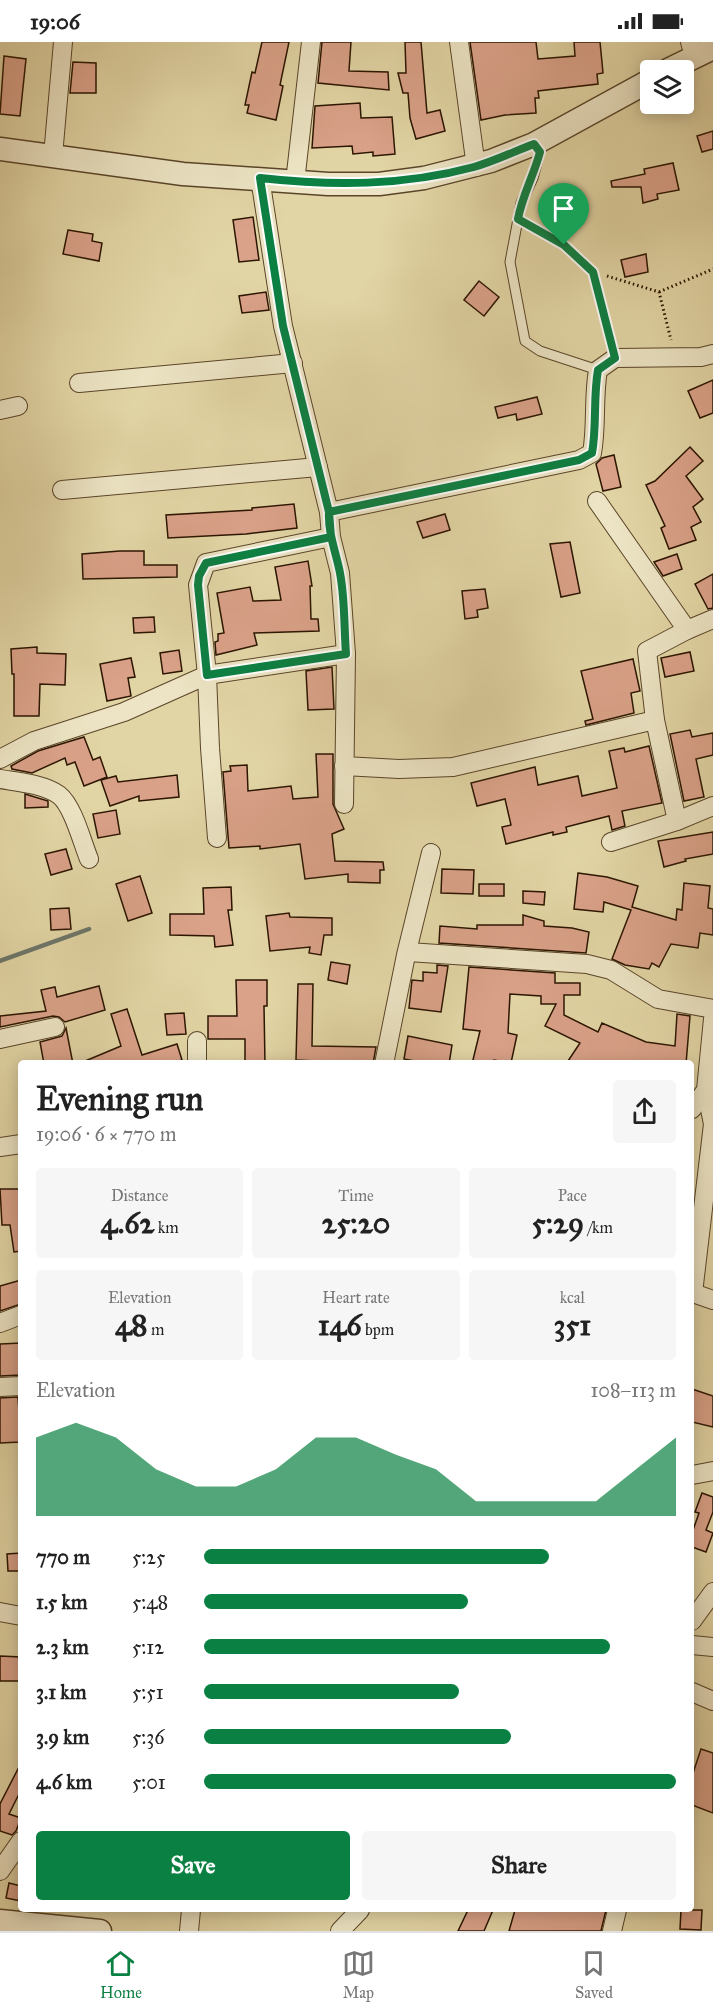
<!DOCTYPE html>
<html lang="en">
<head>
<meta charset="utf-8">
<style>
  :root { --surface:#fff; --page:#f6f6f6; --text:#222; --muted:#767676; --line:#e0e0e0; --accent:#0b8043 }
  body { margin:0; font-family:"IM FELL Great Primer",serif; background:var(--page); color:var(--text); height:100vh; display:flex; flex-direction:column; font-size:22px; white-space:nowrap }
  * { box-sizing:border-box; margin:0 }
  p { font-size:20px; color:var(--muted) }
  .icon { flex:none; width:33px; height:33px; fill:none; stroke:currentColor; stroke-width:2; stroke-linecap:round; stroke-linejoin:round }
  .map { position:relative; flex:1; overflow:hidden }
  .side { position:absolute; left:18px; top:1018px; width:676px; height:852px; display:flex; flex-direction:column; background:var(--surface); border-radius:6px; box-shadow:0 3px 15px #0003 }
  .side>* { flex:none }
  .buttons { position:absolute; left:640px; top:18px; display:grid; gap:12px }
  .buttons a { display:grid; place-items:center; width:54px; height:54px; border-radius:6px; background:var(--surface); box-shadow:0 3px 15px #0003; font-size:30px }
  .pin { position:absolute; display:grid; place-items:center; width:51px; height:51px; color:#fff; margin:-62px -26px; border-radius:50% 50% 50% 0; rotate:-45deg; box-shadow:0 0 6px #0007 }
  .pin .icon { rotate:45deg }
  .round { display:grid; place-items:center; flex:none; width:63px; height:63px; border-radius:6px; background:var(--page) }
  .headline { display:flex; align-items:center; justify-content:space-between; height:102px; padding:0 18px }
  h1 { font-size:33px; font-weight:700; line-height:45px }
  .metrics { display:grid; grid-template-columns:repeat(3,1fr); gap:9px; height:102px; padding:6px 18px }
  .metrics div { display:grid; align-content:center; border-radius:6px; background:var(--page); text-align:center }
  .metrics b { font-size:30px; font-weight:700 }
  .metrics small { font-size:16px; font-weight:400 }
  .metrics p { font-size:16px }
  .chart { height:168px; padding:12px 18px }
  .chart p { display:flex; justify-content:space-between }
  .chart svg { width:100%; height:108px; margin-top:6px; fill:var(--accent); opacity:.7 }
  .button { display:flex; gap:12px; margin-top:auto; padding:12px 18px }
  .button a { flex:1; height:69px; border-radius:6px; background:var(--accent); color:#fff; font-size:24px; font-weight:700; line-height:69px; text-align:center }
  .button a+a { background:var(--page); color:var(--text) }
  ul { padding:0 18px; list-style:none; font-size:20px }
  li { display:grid; grid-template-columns:96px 72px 1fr; align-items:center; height:45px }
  li i { height:15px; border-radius:8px; background:var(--accent) }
  .status { display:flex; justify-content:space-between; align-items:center; height:42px; padding:0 30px; background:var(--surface); direction:ltr }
  .status svg { height:16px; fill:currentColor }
  .tabs { display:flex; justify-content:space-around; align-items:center; height:84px; border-top:2px solid var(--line); background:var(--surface); font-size:16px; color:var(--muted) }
  .tabs a { display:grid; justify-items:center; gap:3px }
  .tabs .current { color:var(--accent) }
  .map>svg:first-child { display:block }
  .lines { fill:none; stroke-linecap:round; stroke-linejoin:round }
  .stream { stroke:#6d766a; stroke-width:4.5 }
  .building { fill:#daa289; stroke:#2c1500; stroke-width:1.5 }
  .service-casing { stroke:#5a4529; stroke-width:11 }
  .minor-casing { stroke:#5a4529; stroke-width:20 }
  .tertiary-casing { stroke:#5a4529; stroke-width:25 }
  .path { stroke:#2c1500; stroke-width:3; stroke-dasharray:1.5 3; stroke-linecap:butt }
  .service { stroke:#ece4c4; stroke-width:9 }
  .minor { stroke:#ece4c4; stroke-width:18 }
  .tertiary { stroke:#ece4c4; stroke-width:22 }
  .route-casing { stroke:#fff; stroke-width:12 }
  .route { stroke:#0b8043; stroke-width:8 }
</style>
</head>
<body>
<div class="status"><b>19:06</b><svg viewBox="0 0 49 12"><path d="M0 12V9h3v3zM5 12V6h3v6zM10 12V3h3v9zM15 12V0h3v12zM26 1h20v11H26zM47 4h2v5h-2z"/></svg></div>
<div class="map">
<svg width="713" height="1889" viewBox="0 0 713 1889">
  <rect width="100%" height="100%" fill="#e2d5a5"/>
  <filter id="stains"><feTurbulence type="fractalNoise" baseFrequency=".00333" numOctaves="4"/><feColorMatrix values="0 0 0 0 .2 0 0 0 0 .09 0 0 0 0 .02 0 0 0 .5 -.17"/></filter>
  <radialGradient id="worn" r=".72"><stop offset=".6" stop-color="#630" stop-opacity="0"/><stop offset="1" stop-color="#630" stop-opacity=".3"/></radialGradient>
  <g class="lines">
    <polyline class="stream" points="0,919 89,887"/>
  </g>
  <g class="building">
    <polygon points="262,0 289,0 280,43 283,44 276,78 247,71 249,63 245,63 252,30 255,31"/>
    <polygon points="322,0 351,0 349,29 388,30 389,48 318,41"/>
    <polygon points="405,0 421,0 427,71 440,68 445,89 416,97 410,76 408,51 403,51 398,31 406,31"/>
    <polygon points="470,0 536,0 538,17 575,14 574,0 600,0 603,31 597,32 598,42 538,49 539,56 535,56 536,71 505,73 481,78"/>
    <polygon points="4,14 26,17 20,74 0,72"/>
    <polygon points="73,20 96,21 96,51 70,51"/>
    <polygon points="360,61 361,76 392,75 395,112 373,114 373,110 353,112 352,104 312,106 315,64"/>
    <polygon points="713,89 713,107 702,110 697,94"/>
    <polygon points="673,121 679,148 657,152 658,157 643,161 641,145 612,145 611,139 645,132 644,127"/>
    <polygon points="253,175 259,218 239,220 233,178"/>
    <polygon points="68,188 93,192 92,199 102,201 99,219 63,212"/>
    <polygon points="646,212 648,230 625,235 621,218"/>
    <polygon points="479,239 499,255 484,274 464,258"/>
    <polygon points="266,250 269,268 242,271 239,254"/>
    <polygon points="713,338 713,371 700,376 688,349"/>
    <polygon points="537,355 542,372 517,378 516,372 498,376 495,365"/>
    <polygon points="690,405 703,419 686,434 703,457 693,465 701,480 691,485 696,498 669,507 661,486 665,484 646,443 655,439"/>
    <polygon points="614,413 621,445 603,449 596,422 602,416"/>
    <polygon points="294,462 297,486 246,492 168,496 166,473 252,468 252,466"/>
    <polygon points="445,472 450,488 423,496 417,480"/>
    <polygon points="570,500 580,551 561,555 550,502"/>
    <polygon points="120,509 144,509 144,523 177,523 177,535 83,537 82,512"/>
    <polygon points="677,512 682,527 663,534 654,520"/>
    <polygon points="308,519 312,544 310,544 311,577 318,577 319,589 254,591 257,603 216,613 215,600 218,599 218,592 224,591 217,551 250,545 253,559 281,558 275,525"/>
    <polygon points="713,532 713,566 708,567 695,542"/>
    <polygon points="485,547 488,566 477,568 478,575 465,577 462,549"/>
    <polygon points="154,575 155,590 134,591 133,576"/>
    <polygon points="37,605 37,611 66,612 65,643 40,642 39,674 14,674 14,632 12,632 11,607"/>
    <polygon points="179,608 182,629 163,632 160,611"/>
    <polygon points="690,610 694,629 665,635 661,616"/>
    <polygon points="131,616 135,635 128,636 131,654 107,659 100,622"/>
    <polygon points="633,617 640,649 631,651 634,671 586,683 585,679 593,677 581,629"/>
    <polygon points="332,625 334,667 308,668 306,629"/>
    <polygon points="690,688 692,695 713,691 713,713 696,717 704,755 684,759 670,692"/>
    <polygon points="84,695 93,718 100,715 107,735 84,744 75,720 67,723 65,716 32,731 12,727 11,724 38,709"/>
    <polygon points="649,704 662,761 622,769 625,784 612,788 609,774 566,785 567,790 553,793 553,790 506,802 502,785 511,783 505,757 477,764 471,741 535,725 538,743 578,734 582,754 617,746 609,709 624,706 625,710"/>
    <polygon points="316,712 333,712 333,762 344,787 332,792 335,819 383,820 384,828 380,828 380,841 348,840 348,832 305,837 300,802 260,807 260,804 229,806 223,730 231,729 230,724 247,723 248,749 291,744 293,757 318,755"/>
    <polygon points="177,733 179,755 139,759 139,754 110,764 101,738 116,734 118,740"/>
    <polygon points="25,752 48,759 48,765 25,766"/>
    <polygon points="116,768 120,792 98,796 93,772"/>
    <polygon points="713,790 713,812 685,817 686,819 664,825 658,799"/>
    <polygon points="66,807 72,827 51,833 45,812"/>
    <polygon points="442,827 474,828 473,852 441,851"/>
    <polygon points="578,831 607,835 638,844 632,865 676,878 677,867 682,868 684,841 710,844 708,866 713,867 713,893 700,891 698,906 671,902 659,925 652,921 649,927 625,923 612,917 631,868 604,860 603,870 574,867"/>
    <polygon points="140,834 152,871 128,879 116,842"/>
    <rect x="479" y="842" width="25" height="12"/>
    <polygon points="231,845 232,868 228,868 233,903 215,905 214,894 170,893 170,872 204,872 203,846"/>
    <polygon points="523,849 545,850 544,863 523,861"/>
    <polygon points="69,866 71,887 51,888 50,867"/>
    <polygon points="289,871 290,875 332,876 332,893 324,893 321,913 309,911 310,905 270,909 266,874"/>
    <polygon points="523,873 544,879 544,884 572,886 589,890 586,911 439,901 440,884 477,887 477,883 523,883"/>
    <polygon points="331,920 350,923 347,942 328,938"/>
    <polygon points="437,923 448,924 441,970 409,966 412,938 423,939 423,930 437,931"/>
    <polygon points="469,925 555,931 555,941 580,941 580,953 564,953 564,973 598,990 602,981 646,1000 675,1004 677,972 690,974 686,1022 566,1022 580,1001 545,984 556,962 541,962 541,954 510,952 508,991 517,993 511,1021 494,1018 493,1022 472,1022 480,989 463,987"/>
    <polygon points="236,938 267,938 267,964 264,964 265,1022 245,1022 245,997 208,997 208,974 237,974"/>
    <polygon points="298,942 313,942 312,1004 376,1005 373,1022 296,1018"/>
    <polygon points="99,944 105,968 65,980 59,975 53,974 0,985 0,974 46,969 41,948 55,945 57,955"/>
    <polygon points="127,967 142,1013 177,1002 182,1018 170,1022 78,1022 121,1004 111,972"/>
    <polygon points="184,971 186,992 167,993 165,972"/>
    <polygon points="66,986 73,1022 44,1022 40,1000 62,994"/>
    <polygon points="408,994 452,1003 449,1022 430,1022 404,1017"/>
    <polygon points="0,1147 21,1147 21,1209 14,1210 10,1183 2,1183"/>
    <polygon points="21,1238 21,1262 0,1269 0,1244"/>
    <polygon points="21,1301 21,1333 0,1334 0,1302"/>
    <polygon points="692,1347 713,1354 713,1385 692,1380"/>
    <polygon points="18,1355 19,1370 21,1370 20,1400 0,1401 0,1356"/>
    <polygon points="702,1451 713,1455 713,1470 706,1488 713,1491 706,1510 692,1505 692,1491 699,1471 695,1470"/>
    <polygon points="21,1511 21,1529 8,1529 7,1512"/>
    <polygon points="0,1614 21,1615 21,1639 0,1639"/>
    <polygon points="701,1707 713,1711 713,1771 692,1763 692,1734"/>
    <polygon points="21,1721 21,1748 9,1772 21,1776 16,1789 12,1793 0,1789 0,1762"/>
    <polygon points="9,1841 21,1844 21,1859 6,1856"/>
    <polygon points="468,1868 493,1868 484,1889 458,1889"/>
    <polygon points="515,1868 606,1868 601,1889 509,1889"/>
    <polygon points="681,1868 702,1868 701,1888 680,1887"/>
  </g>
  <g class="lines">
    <defs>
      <g id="service">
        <polyline points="534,102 540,110 533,136 521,161 510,220 525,299 540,309 598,328"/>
        <polyline points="518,177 564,203 593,230 615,316"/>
      </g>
      <g id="minor">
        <polyline points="459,0 476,125"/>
        <polyline points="690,0 694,14"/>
        <polyline points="53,114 63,0"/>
        <polyline points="260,136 283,284 329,470 331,495 340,531 346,612 344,762"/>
        <polyline points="295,140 311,0"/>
        <polyline points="79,341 293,321"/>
        <polyline points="0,368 18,364"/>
        <polyline points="62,448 318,425"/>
        <polyline points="597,459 687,588 713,577"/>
        <path d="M329,470L579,418L592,411C597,384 593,356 598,328L615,316L701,315L713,312"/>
        <polyline points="331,495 206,521 198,543 207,633 346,612"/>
        <polyline points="0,717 34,699 124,670 207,633 210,706 217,796"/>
        <polyline points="344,724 399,727 453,725 655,678"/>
        <path d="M0,737C18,740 44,742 59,753C73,764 82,800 89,817"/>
        <polyline points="677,779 655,678 647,609 687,588"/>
        <polyline points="611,800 677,779 713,764"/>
        <polyline points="408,910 587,922 611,928 658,957 713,967"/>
        <polyline points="0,997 55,985"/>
        <polyline points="197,999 197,1022"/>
        <polyline points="384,1022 406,913 431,811"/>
        <polyline points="706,1048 713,1082 693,1251 713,1258"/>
        <polyline points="692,1067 706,1048 713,977"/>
        <polyline points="0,1105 21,1102"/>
        <polyline points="0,1281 21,1273"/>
        <polyline points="0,1345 21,1344"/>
        <polyline points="692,1433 713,1429"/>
        <polyline points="0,1570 21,1574"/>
        <polyline points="692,1579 713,1550"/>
        <polyline points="692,1603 713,1605"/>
        <polyline points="692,1650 713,1659"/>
        <polyline points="0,1829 21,1799"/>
        <polyline points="189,1889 191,1868"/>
        <polyline points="340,1889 360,1868"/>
        <polyline points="612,1889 617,1868"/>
      </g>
      <g id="tertiary">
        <polyline points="668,28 713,6"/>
        <polyline points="0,107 183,132 328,142 379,142 424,136 491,119 534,102 651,38"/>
        <polyline points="0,1879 100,1889"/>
      </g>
    </defs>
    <use href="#service" class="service-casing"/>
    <use href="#minor" class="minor-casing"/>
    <use href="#tertiary" class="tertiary-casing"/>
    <g class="path">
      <polyline points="607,234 659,250 671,298"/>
      <polyline points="659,250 713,227"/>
    </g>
    <use href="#service" class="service"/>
    <use href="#minor" class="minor"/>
    <use href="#tertiary" class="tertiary"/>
  </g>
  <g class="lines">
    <defs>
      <path id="route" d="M564,203L593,230L615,316L598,328C593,356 597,384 592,411L579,418L329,470L331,495L206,521L199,534L198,543L207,633L346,612C344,585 345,557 340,531C336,510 328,492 329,470L283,284L260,136C333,144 403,144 474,125C495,119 515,109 534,102L540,110C534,133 522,154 518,177L564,203"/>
    </defs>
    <use href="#route" class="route-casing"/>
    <use href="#route" class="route"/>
  </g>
  <rect width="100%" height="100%" filter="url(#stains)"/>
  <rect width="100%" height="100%" fill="url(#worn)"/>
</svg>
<div class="buttons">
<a><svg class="icon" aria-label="layers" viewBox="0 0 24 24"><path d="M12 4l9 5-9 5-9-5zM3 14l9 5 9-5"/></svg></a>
</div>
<div class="pin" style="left:564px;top:203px;background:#1e9e55"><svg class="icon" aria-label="arrive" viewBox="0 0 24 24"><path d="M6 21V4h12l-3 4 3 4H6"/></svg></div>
<section class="side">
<div class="headline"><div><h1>Evening run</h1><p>19:06 · 6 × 770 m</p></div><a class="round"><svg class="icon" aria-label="share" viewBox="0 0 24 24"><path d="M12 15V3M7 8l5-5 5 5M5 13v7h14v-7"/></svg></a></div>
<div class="metrics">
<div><p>Distance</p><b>4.62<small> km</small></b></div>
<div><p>Time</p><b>25:20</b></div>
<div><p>Pace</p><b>5:29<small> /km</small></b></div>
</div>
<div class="metrics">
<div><p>Elevation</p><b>48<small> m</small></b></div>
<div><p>Heart rate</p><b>146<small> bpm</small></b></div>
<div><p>kcal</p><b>351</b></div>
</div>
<div class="chart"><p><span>Elevation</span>108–113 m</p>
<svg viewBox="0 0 160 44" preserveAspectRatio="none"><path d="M0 44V12L10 6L20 12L30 25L40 32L50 32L60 25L70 12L80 12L90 19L100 25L110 38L120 38L130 38L140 38L150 25L160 12V44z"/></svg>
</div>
<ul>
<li><b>770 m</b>5:25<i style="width:73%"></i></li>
<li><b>1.5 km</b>5:48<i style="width:56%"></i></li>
<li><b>2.3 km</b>5:12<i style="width:86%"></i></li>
<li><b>3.1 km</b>5:51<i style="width:54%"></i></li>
<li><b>3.9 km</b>5:36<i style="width:65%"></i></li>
<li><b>4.6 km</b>5:01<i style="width:100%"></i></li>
</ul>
<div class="button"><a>Save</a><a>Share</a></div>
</section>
</div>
<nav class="tabs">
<a class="current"><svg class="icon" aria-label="home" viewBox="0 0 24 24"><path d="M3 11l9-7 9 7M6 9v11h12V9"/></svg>Home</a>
<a><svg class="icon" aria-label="map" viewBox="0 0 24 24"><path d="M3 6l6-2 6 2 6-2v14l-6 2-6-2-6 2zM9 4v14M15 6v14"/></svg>Map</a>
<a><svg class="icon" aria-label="saved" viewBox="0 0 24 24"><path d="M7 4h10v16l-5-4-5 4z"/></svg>Saved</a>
</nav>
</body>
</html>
